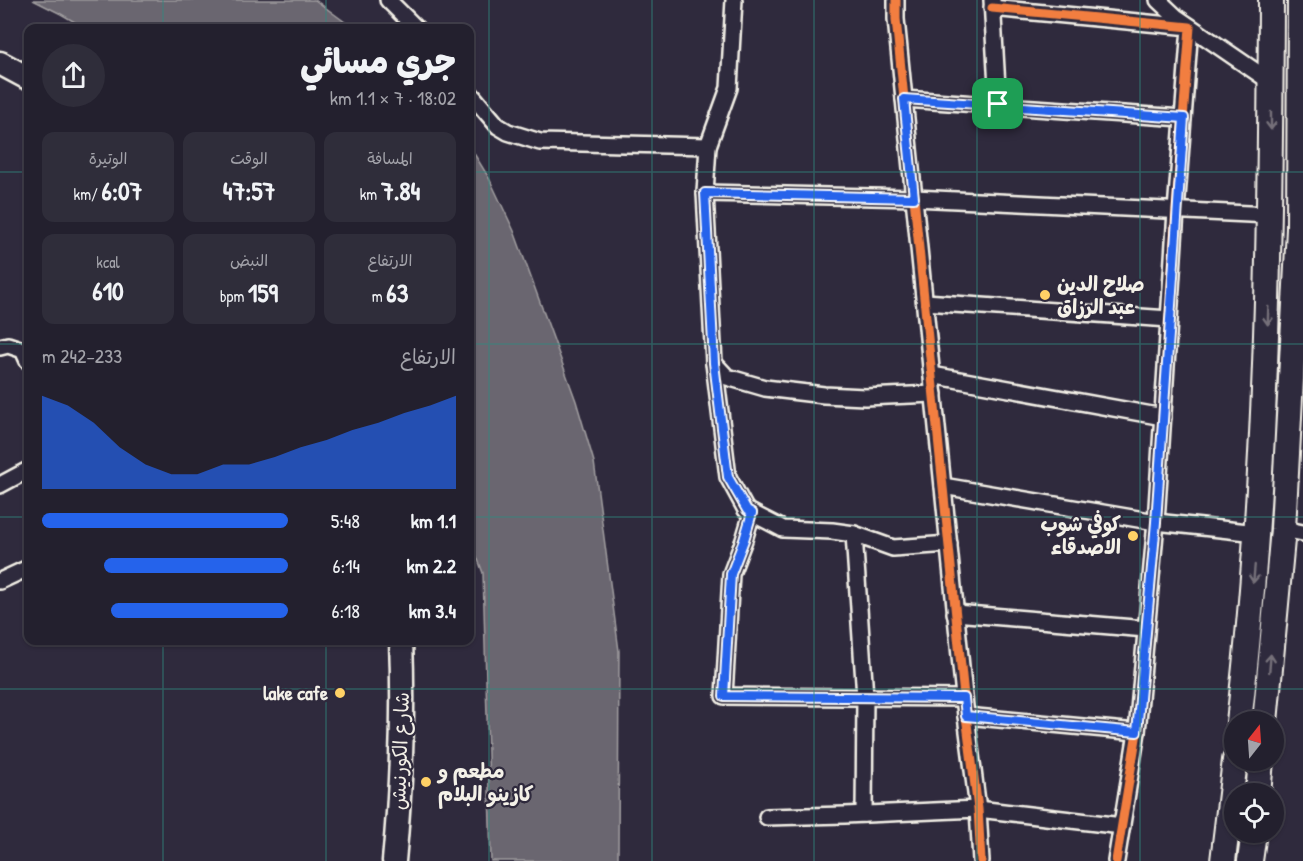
<!DOCTYPE html>
<html lang="ar">
<head>
<meta charset="utf-8">
<style>
  :root { --surface:#23202e; --page:#2f2d3a; --text:#f1f3f6; --muted:#a3a3aa; --line:#403e4a; --accent:#2563eb }
  body { margin:0; font-family:"Patrick Hand","Playpen Sans Arabic",sans-serif; background:var(--page); color:var(--text); direction:rtl; height:100vh; display:flex; flex-direction:column; font-size:22px; white-space:nowrap }
  * { box-sizing:border-box; margin:0 }
  p { font-size:20px; color:var(--muted) }
  .icon { flex:none; width:33px; height:33px; fill:none; stroke:currentColor; stroke-width:2; stroke-linecap:round; stroke-linejoin:round }
  .map { position:relative; flex:1; overflow:hidden; direction:ltr }
  .side { position:absolute; left:24px; top:24px; width:450px; height:621px; display:flex; flex-direction:column; background:var(--surface); border-radius:12px; box-shadow:0 2px 4px #0004,0 0 0 2px var(--line); direction:rtl }
  .side>* { flex:none }
  .needle { width:39px; rotate:17deg }
  .tools { position:absolute; left:1224px; top:711px; display:grid; gap:12px }
  .tools a { display:grid; place-items:center; width:60px; height:60px; border-radius:50%; background:var(--surface); box-shadow:0 2px 4px #0004,0 0 0 2px var(--line); font-size:30px }
  .pin { position:absolute; display:grid; place-items:center; width:51px; height:51px; color:#fff; margin:-26px; border-radius:12px; box-shadow:0 3px 9px #0006 }
  .round { display:grid; place-items:center; flex:none; width:63px; height:63px; border-radius:32px; background:var(--page) }
  .overview { display:flex; align-items:center; justify-content:space-between; height:102px; padding:0 18px }
  h1 { font-size:33px; font-weight:800; line-height:45px }
  .stats { display:grid; grid-template-columns:repeat(3,1fr); gap:9px; height:102px; padding:6px 18px }
  .stats div { display:grid; align-content:center; border-radius:12px; background:var(--page); text-align:center }
  .stats b { font-size:26px; font-weight:800 }
  .stats small { font-size:16px; font-weight:400 }
  .stats p { font-size:16px }
  .chart { height:168px; padding:12px 18px }
  .chart p { display:flex; justify-content:space-between }
  .chart svg { width:100%; height:108px; margin-top:6px; fill:var(--accent); opacity:.7 }
  ul { padding:0 18px; list-style:none; font-size:20px }
  li { display:grid; grid-template-columns:96px 72px 1fr; align-items:center; height:45px }
  li i { height:15px; border-radius:8px; background:var(--accent) }
  .map>svg:first-child { display:block }
  .water { fill:#6a6670; stroke:#a19ea0; stroke-width:1.5 }
  .lines { fill:none; stroke-linecap:round; stroke-linejoin:round }
  .street-casing { stroke:#f4f1e8; stroke-width:20 }
  .secondary-casing { stroke:#f4f1e8; stroke-width:27 }
  .primary-casing { stroke:#f4f1e8; stroke-width:28 }
  .street { stroke:#2f2a3d; stroke-width:15 }
  .secondary { stroke:#2f2a3d; stroke-width:22 }
  .primary { stroke:#2f2a3d; stroke-width:24 }
  .cycleway-casing { stroke:#2f2a3d; stroke-width:13 }
  .cycleway { stroke:#f27e40; stroke-width:9 }
  .oneway { stroke:#747079 }
  .route-casing { stroke:#fff; stroke-width:12 }
  .route { stroke:#2563eb; stroke-width:8 }
  .grid { fill:none; stroke:#318880; stroke-width:1.5; stroke-opacity:0.55 }
  .poi-dot { fill:#ffd166; stroke:#2f2a3d; stroke-width:2 }
  .labels { text-anchor:middle; stroke-width:4.5; stroke-linejoin:round; paint-order:stroke }
  .poi-label { font-size:20px; font-weight:bold; fill:#f4f1e8; stroke:#2f2a3d; text-anchor:start }
  .street-label { font-size:20px; fill:#f4f1e8; stroke:#2f2a3d }
</style>
</head>
<body>
<div class="map">
<svg width="1303" height="861" viewBox="0 0 1303 861">
  <rect width="100%" height="100%" fill="#2f2a3d"/>
  <filter id="ink" filterUnits="userSpaceOnUse"><feTurbulence type="fractalNoise" baseFrequency=".0167" numOctaves="2"/><feDisplacementMap in="SourceGraphic" scale="12" xChannelSelector="R" yChannelSelector="G"/><feConvolveMatrix kernelMatrix="1 2 1 2 8 2 1 2 1" color-interpolation-filters="sRGB"/></filter>
  <g filter="url(#ink)">
    <g class="water">
      <polygon points="33,0 315,0 353,28 85,28 61,14"/>
      <polygon points="470,147 489,178 514,231 576,401 594,462 619,651 618,861 491,861 483,573 470,538"/>
    </g>
    <g class="lines">
      <defs>
        <g id="street">
          <polyline points="388,0 416,28"/>
          <polyline points="734,0 729,88 708,146 705,193 714,363 728,477 746,510 783,529 832,531 854,534"/>
          <polyline points="896,0 896,19 966,716 978,809 981,861"/>
          <polyline points="992,0 998,104"/>
          <polyline points="1158,0 1176,17 1271,82"/>
          <polyline points="992,8 1190,27 1176,211 1156,522 1137,732 1116,861"/>
          <polyline points="470,93 498,126 508,132 540,142 708,146"/>
          <polyline points="904,99 1183,118"/>
          <polyline points="705,193 914,198 1270,215"/>
          <polyline points="925,302 1169,319"/>
          <polyline points="0,347 8,345 23,350 28,361"/>
          <polyline points="714,363 727,377 765,388 824,395 865,397 934,394"/>
          <polyline points="932,375 1163,417"/>
          <polyline points="0,485 28,470"/>
          <polyline points="943,486 1156,522 1257,533"/>
          <polyline points="752,513 744,540 731,574 724,696 964,698"/>
          <polyline points="1283,529 1303,533"/>
          <polyline points="0,581 28,568"/>
          <polyline points="955,613 1146,629"/>
          <polyline points="966,716 1137,732"/>
          <polyline points="864,814 865,697 854,534 893,548 949,544"/>
          <polyline points="767,817 845,815 978,809 1122,826"/>
        </g>
        <g id="secondary">
          <polyline points="0,63 28,78"/>
          <path d="M394,861C401,788 404,714 401,640"/>
        </g>
        <g id="primary">
          <path d="M1239,722C1267,481 1270,242 1271,0"/>
          <polyline points="1265,722 1283,529 1299,229 1300,0"/>
          <polyline points="1258,794 1261,760"/>
          <polyline points="1223,861 1235,760"/>
          <polyline points="1250,861 1254,832"/>
        </g>
      </defs>
      <use href="#street" class="street-casing"/>
      <use href="#secondary" class="secondary-casing"/>
      <use href="#primary" class="primary-casing"/>
      <use href="#street" class="street"/>
      <use href="#secondary" class="secondary"/>
      <use href="#primary" class="primary"/>
      <defs>
        <g id="cycleway">
          <polyline points="896,0 896,19 966,716 978,809 981,861"/>
          <polyline points="992,8 1190,27 1176,211 1156,522 1137,732 1116,861"/>
        </g>
      </defs>
      <use href="#cycleway" class="cycleway-casing"/>
      <use href="#cycleway" class="cycleway"/>
    </g>
    <defs><path id="oneway-shaft" d="M-6 0H5M1.5-3L5.5 0L1.5 3" fill="none" stroke-width="1.6" stroke-linecap="round" stroke-linejoin="round" transform="scale(1.5)"/></defs>
    <g class="oneway">
      <use href="#oneway-shaft" transform="translate(1271 121) rotate(90)"/>
      <use href="#oneway-shaft" transform="translate(1268 316) rotate(92)"/>
      <use href="#oneway-shaft" transform="translate(1254 574) rotate(95)"/>
      <use href="#oneway-shaft" transform="translate(1270 663) rotate(-85)"/>
    </g>
  </g>
  <g class="lines" filter="url(#ink)">
    <defs>
      <polygon id="route" points="904,99 1184,118 1156,522 1137,732 966,716 964,698 724,696 731,574 744,540 752,513 747,510 728,477 714,363 705,193 914,198"/>
    </defs>
    <use href="#route" class="route-casing"/>
    <use href="#route" class="route"/>
  </g>
  <path class="grid" d="M163,0V28M326,0V28M489,0V861M652,0V861M814,0V861M977,0V861M1140,0V861M0,172H28M470,172H1303M0,344H28M470,344H1303M0,517H28M470,517H1303M163,640V861M326,640V861M0,689H1303"/>
  <g class="poi-dot">
    <circle cx="1045" cy="295" r="6"/>
    <circle cx="1133" cy="536" r="6"/>
    <circle cx="340" cy="693" r="6"/>
    <circle cx="426" cy="782" r="6"/>
  </g>
  <g class="labels">
    <g class="poi-label">
      <text x="1057" y="291">صلاح الدين<tspan x="1057" dy="23">عبد الرزاق</tspan></text>
      <text x="1121" y="531" text-anchor="end">كوفي شوب<tspan x="1121" dy="23">الاصدقاء</tspan></text>
      <text x="328" y="700" text-anchor="end">lake cafe</text>
      <text x="438" y="778">مطعم و<tspan x="438" dy="23">كازينو البلام</tspan></text>
    </g>
    <g class="street-label">
      <text transform="translate(400 751) rotate(-88)" y="7">شارع الكورنيش</text>
    </g>
  </g>
</svg>
<div class="tools">
<a><svg class="needle" viewBox="-14 -14 28 28"><path d="M0-13l5 13h-10z" fill="#e53935"/><path d="M0 13l5-13h-10z" fill="#a3a3aa"/></svg></a>
<a><svg class="icon" aria-label="locate" viewBox="0 0 24 24"><circle cx="12" cy="12" r="6"/><path d="M12 2v4M12 18v4M2 12h4M18 12h4"/></svg></a>
</div>
<div class="pin" style="left:998px;top:104px;background:#1e9e55"><svg class="icon" aria-label="arrive" viewBox="0 0 24 24"><path d="M6 21V4h12l-3 4 3 4H6"/></svg></div>
<section class="side">
<div class="overview"><div><h1>جري مسائي</h1><p>18:02 · 7 × 1.1 km</p></div><a class="round"><svg class="icon" aria-label="share" viewBox="0 0 24 24"><path d="M12 15V3M7 8l5-5 5 5M5 13v7h14v-7"/></svg></a></div>
<div class="stats">
<div><p>المسافة</p><b>7.84<small> km</small></b></div>
<div><p>الوقت</p><b>47:57</b></div>
<div><p>الوتيرة</p><b>6:07<small> /km</small></b></div>
</div>
<div class="stats">
<div><p>الارتفاع</p><b>63<small> m</small></b></div>
<div><p>النبض</p><b>159<small> bpm</small></b></div>
<div><p>kcal</p><b>610</b></div>
</div>
<div class="chart"><p><span>الارتفاع</span>233–242 m</p>
<svg viewBox="0 0 160 44" preserveAspectRatio="none"><path d="M0 44V6L10 10L20 17L30 27L40 34L50 38L60 38L70 34L80 34L90 31L100 27L110 24L120 20L130 17L140 13L150 10L160 6V44z"/></svg>
</div>
<ul>
<li><b>1.1 km</b>5:48<i style="width:100%"></i></li>
<li><b>2.2 km</b>6:14<i style="width:75%"></i></li>
<li><b>3.4 km</b>6:18<i style="width:72%"></i></li>
</ul>
</section>
</div>
</body>
</html>
